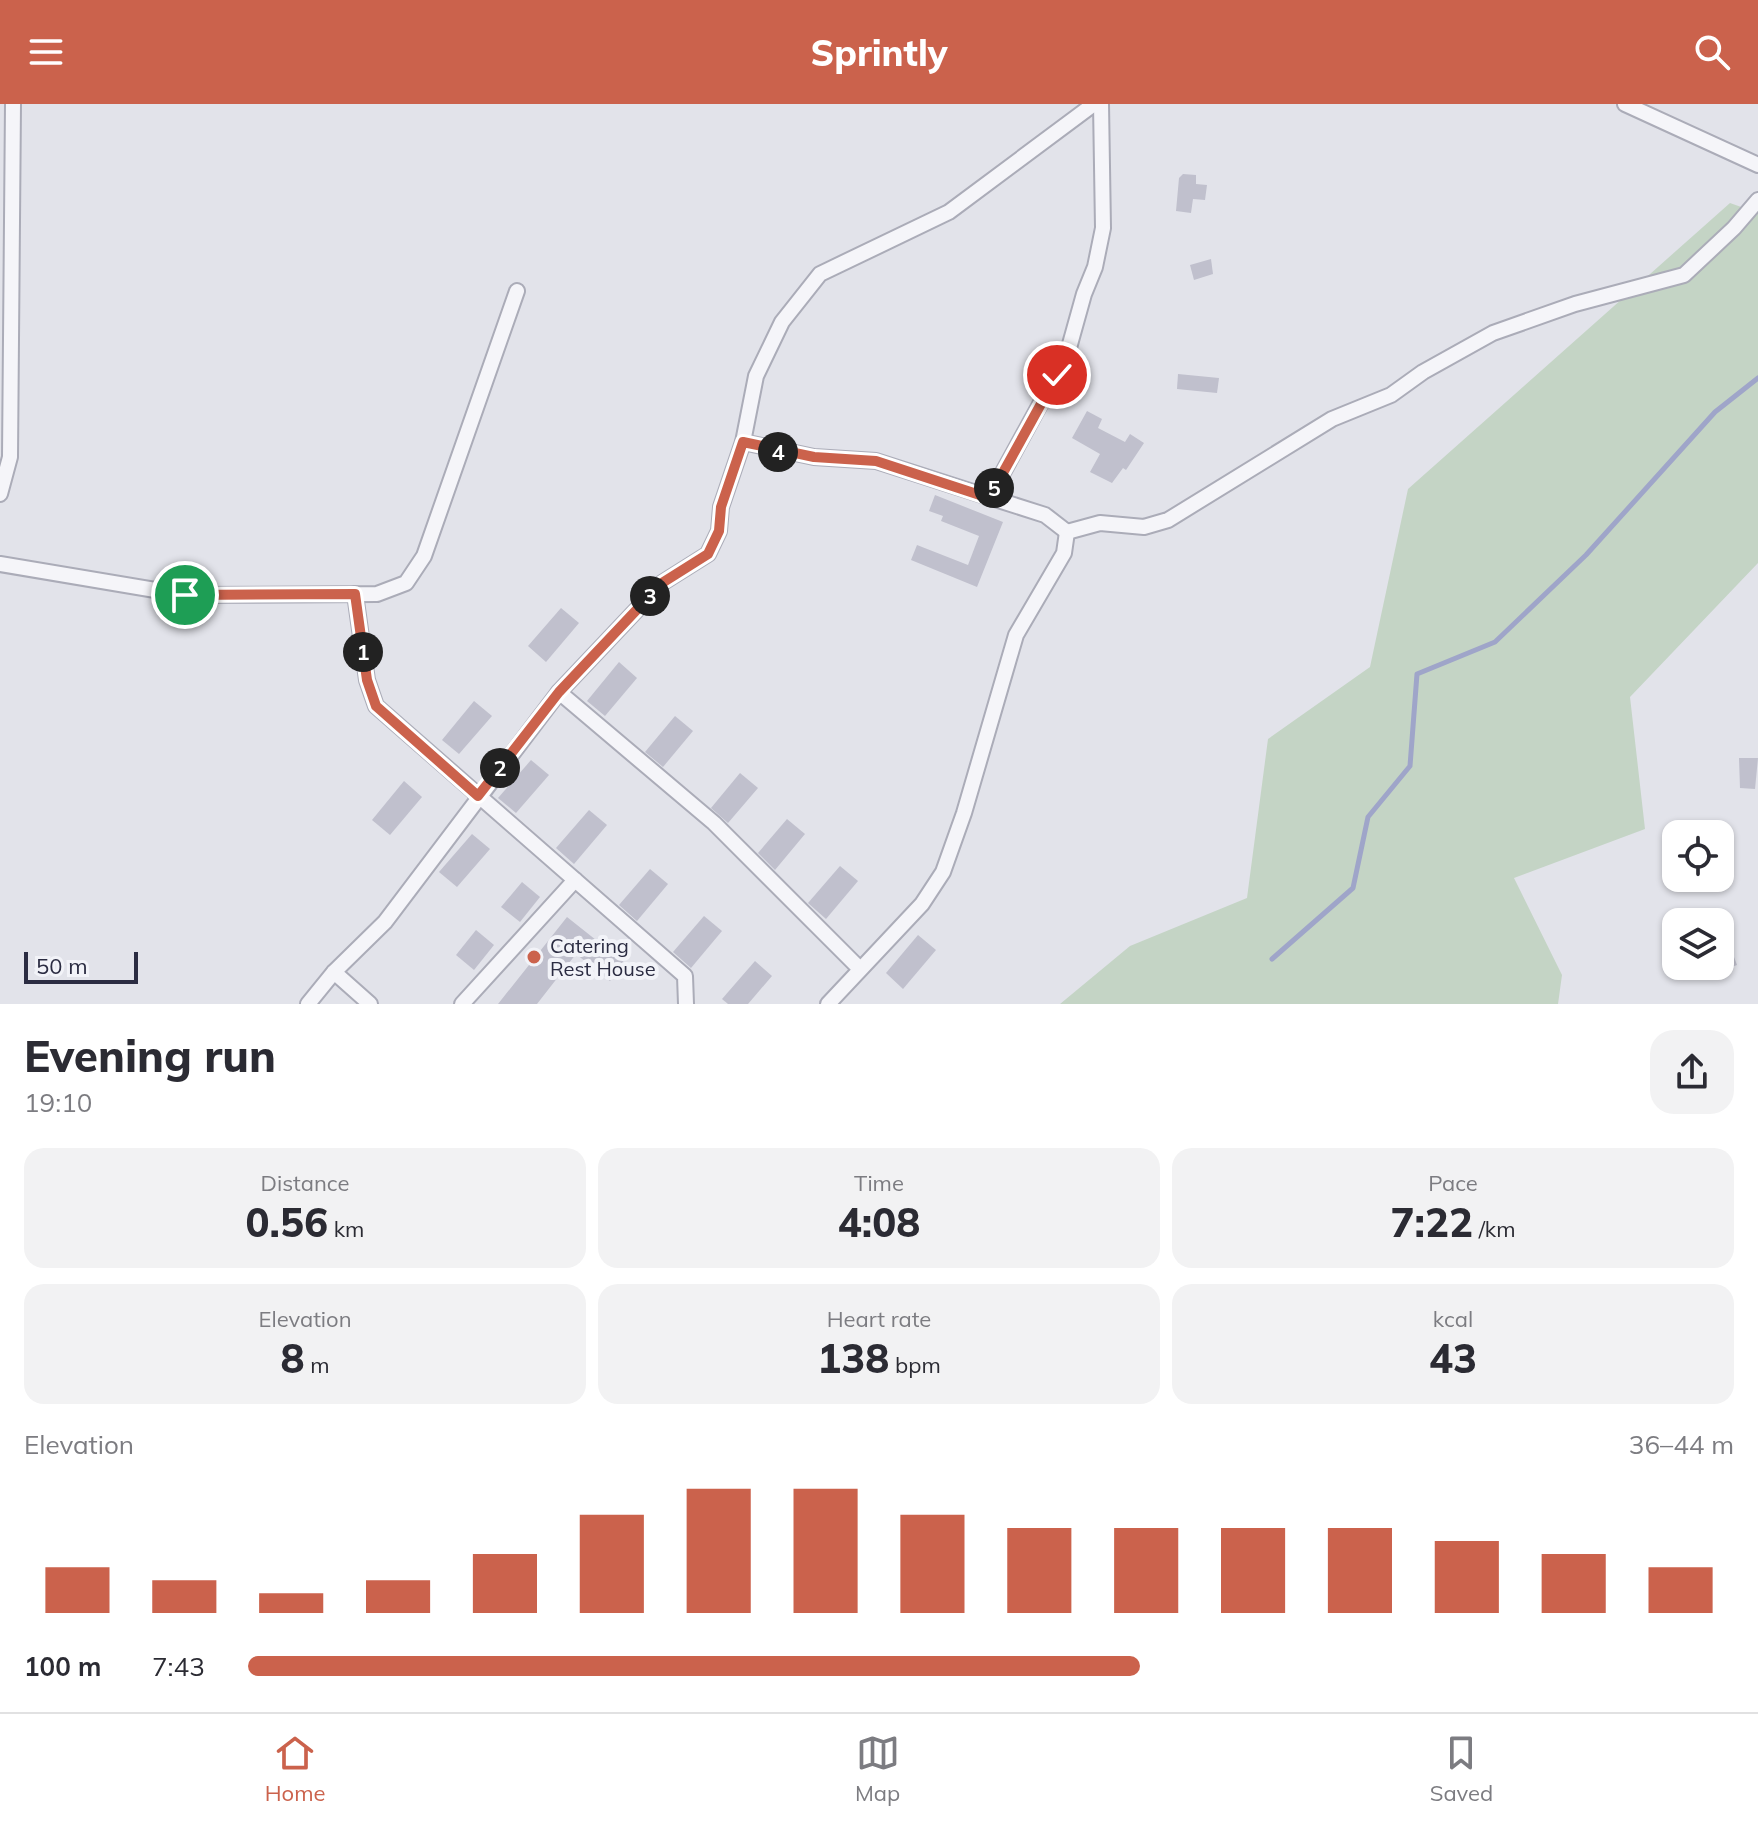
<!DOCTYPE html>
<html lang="en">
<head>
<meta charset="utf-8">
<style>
  :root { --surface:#fff; --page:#f2f2f3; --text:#2b2b33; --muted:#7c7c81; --line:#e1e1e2; --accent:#cb624c }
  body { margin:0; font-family:Mulish,sans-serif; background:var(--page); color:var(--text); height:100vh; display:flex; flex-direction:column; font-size:30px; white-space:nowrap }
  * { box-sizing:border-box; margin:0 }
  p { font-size:26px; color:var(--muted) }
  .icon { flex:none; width:44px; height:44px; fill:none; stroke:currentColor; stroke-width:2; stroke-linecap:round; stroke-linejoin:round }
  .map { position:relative; height:900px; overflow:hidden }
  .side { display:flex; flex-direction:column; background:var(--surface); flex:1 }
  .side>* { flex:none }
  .controls { position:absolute; left:1662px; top:716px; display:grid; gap:16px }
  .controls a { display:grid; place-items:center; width:72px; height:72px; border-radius:16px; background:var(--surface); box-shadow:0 2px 6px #0004; font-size:40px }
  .scale { position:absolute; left:24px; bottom:20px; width:114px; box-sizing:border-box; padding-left:8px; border:4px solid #2b2c42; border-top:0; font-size:22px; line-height:28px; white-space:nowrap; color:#2b2c42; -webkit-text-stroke:6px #f2f3f8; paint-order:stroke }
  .pin { position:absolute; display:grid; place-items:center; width:68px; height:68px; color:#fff; margin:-34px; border:4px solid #fff; border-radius:50%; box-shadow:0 2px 8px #0007 }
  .km { position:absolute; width:40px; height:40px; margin:-20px; border-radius:50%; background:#222; color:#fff; font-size:22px; line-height:40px; text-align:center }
  .round { display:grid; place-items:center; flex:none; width:84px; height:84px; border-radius:24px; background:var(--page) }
  .head { display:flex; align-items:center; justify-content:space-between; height:136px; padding:0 24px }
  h1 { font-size:44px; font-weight:800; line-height:60px }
  .metrics { display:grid; grid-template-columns:repeat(3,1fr); gap:12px; height:136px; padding:8px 24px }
  .metrics div { display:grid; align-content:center; border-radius:20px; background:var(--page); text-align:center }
  .metrics b { font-size:40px; font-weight:800 }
  .metrics small { font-size:22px; font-weight:400 }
  .metrics p { font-size:22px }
  .chart { height:224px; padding:16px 24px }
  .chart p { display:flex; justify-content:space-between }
  .chart svg { width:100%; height:144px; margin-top:8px; stroke:var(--accent); stroke-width:6 }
  ul { padding:0 24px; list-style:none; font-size:26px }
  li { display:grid; grid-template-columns:128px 96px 1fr; align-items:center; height:60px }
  li i { height:20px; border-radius:10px; background:var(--accent) }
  header { display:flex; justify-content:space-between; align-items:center; height:104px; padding:0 24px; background:var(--accent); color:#fff; font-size:36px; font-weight:800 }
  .tab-bar { display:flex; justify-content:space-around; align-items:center; height:112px; border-top:2px solid var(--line); background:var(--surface); font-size:22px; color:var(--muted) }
  .tab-bar a { display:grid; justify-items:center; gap:4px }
  .tab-bar .selected { color:var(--accent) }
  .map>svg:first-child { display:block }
  .green { fill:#c4d4c5 }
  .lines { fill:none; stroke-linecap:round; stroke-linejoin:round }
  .stream { stroke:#9fa5c9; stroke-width:5 }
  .building { fill:#c0c0cd }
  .street-casing { stroke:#abacb8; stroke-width:18 }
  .street { stroke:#f5f5f9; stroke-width:14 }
  .route-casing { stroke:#fff; stroke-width:16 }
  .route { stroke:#cb624c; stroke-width:10 }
  .poi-dot { fill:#cb624c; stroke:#f2f3f8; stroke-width:3 }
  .labels { text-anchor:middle; stroke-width:8; stroke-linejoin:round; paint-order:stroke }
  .poi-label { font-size:20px; fill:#2b2c42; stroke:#f2f3f8; text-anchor:start }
</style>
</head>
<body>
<header><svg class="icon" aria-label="menu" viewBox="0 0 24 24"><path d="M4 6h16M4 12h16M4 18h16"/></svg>Sprintly<svg class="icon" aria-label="search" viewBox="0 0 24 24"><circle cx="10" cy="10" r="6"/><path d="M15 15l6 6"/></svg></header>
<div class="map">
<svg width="1758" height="900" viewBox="0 0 1758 900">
  <rect width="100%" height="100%" fill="#e2e3ea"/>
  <polygon class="green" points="1730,99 1758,109 1758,459 1630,593 1645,725 1514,774 1562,871 1558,900 1060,900 1130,842 1247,794 1268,635 1370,563 1408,385"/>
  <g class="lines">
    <polyline class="stream" points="1272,855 1353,784 1368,713 1410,662 1417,570 1495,538 1586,451 1715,308 1758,274"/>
  </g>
  <g class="building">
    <polygon points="1183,70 1196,71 1196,80 1207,81 1205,96 1193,95 1191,109 1176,107 1179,74"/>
    <polygon points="1211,155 1213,170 1194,176 1190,161"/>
    <polygon points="1178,270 1219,274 1217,289 1177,285"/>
    <polygon points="1087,307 1102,315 1098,324 1125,338 1130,330 1144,339 1126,366 1123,364 1112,379 1090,368 1100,350 1072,334"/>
    <polygon points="935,391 1003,418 977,483 911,456 917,441 968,461 979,432 941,417 943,412 929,407"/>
    <polygon points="561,504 579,519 546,558 528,542"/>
    <polygon points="619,558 637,574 605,612 587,597"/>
    <polygon points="474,597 492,612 459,650 442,636"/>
    <polygon points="675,612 693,627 663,663 645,648"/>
    <polygon points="1739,654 1758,654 1755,685 1740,684"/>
    <polygon points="531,656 549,671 516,709 498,694"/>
    <polygon points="740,669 758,684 728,719 711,704"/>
    <polygon points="404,677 422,693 390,731 372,716"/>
    <polygon points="589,706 607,721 574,760 556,744"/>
    <polygon points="787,715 805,730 775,766 758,749"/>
    <polygon points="472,730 490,745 457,783 439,768"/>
    <polygon points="840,762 858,777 826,815 808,799"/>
    <polygon points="650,765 668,780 637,817 619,801"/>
    <polygon points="522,778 540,793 520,818 501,803"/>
    <polygon points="704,812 722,827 691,864 673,848"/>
    <polygon points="567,813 625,859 610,877 576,850 537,900 498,900"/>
    <polygon points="1721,819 1725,831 1730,830 1733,844 1731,845 1737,861 1720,867"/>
    <polygon points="476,826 494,841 474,866 456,851"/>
    <polygon points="918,831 936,846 903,885 886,869"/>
    <polygon points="755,857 772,872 748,900 728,900 722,895"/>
  </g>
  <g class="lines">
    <defs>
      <g id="street">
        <polyline points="1625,0 1758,61"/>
        <polyline points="743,338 814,353 876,357 1045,411 1067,428"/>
        <polyline points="0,390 10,353 13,0"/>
        <polyline points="989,394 1067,251 1084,190 1095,163 1103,124 1101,0"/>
        <polyline points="1067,428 1100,419 1144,423 1168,416 1332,315 1391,291 1423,268 1493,229 1575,200 1684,171 1734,124 1758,96"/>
        <polyline points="0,460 185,491 377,490 406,479 424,452 517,187"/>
        <polyline points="355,490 367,576 376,602 685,872 686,900"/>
        <polyline points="559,588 714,719 859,864"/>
        <polyline points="334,868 370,900"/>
        <polyline points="308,900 334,868 385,818 559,588 662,479 708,450 719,427 721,403 743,338 756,272 782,218 820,170 949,108 1094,0"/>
        <polyline points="462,900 575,776"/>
        <polyline points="828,900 922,800 943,768 964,709 1016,531 1064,449 1067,428"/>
      </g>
    </defs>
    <use href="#street" class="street-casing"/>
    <use href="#street" class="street"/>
  </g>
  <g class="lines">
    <defs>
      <polyline id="route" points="185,491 355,490 367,576 376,602 478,692 559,588 662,479 708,450 719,427 721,403 743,338 814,353 876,357 989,394 1057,271"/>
    </defs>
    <use href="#route" class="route-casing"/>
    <use href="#route" class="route"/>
  </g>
  <circle class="poi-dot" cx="534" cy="853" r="8"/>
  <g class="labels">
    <g class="poi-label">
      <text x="550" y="849">Catering<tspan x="550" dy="23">Rest House</tspan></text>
    </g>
  </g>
</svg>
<div class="controls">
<a><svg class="icon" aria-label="locate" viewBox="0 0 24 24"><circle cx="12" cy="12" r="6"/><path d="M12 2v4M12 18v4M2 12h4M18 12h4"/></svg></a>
<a><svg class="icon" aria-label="layers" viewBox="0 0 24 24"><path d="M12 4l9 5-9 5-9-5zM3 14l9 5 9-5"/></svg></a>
</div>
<div class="scale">50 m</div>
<div class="pin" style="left:185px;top:491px;background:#1e9e55"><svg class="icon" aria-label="arrive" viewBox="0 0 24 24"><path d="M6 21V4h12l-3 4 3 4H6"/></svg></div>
<div class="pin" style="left:1057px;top:271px;background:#d93025"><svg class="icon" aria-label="check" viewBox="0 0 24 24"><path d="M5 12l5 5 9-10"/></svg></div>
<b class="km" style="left:363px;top:548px">1</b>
<b class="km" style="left:500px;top:664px">2</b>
<b class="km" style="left:650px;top:492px">3</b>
<b class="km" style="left:778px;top:348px">4</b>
<b class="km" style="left:994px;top:384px">5</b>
</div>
<section class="side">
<div class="head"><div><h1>Evening run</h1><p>19:10</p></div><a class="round"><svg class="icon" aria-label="share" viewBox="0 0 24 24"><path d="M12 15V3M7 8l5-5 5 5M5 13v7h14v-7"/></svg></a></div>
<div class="metrics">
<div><p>Distance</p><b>0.56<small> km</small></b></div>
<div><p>Time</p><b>4:08</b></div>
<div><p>Pace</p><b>7:22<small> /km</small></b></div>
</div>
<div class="metrics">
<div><p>Elevation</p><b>8<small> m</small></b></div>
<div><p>Heart rate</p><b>138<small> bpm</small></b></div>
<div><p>kcal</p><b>43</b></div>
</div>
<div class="chart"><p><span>Elevation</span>36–44 m</p>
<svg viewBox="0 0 160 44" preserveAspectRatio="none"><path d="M5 44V30M15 44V34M25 44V38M35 44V34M45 44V26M55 44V14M65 44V6M75 44V6M85 44V14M95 44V18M105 44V18M115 44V18M125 44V18M135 44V22M145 44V26M155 44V30"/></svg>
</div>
<ul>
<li><b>100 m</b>7:43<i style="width:60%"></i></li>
</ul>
</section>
<nav class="tab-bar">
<a class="selected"><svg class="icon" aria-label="home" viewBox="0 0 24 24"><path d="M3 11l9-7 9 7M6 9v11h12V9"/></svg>Home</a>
<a><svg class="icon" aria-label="map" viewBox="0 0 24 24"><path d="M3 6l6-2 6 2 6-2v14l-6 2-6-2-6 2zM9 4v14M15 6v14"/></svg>Map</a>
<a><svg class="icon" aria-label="saved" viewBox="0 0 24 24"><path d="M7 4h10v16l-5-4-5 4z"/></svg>Saved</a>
</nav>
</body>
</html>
